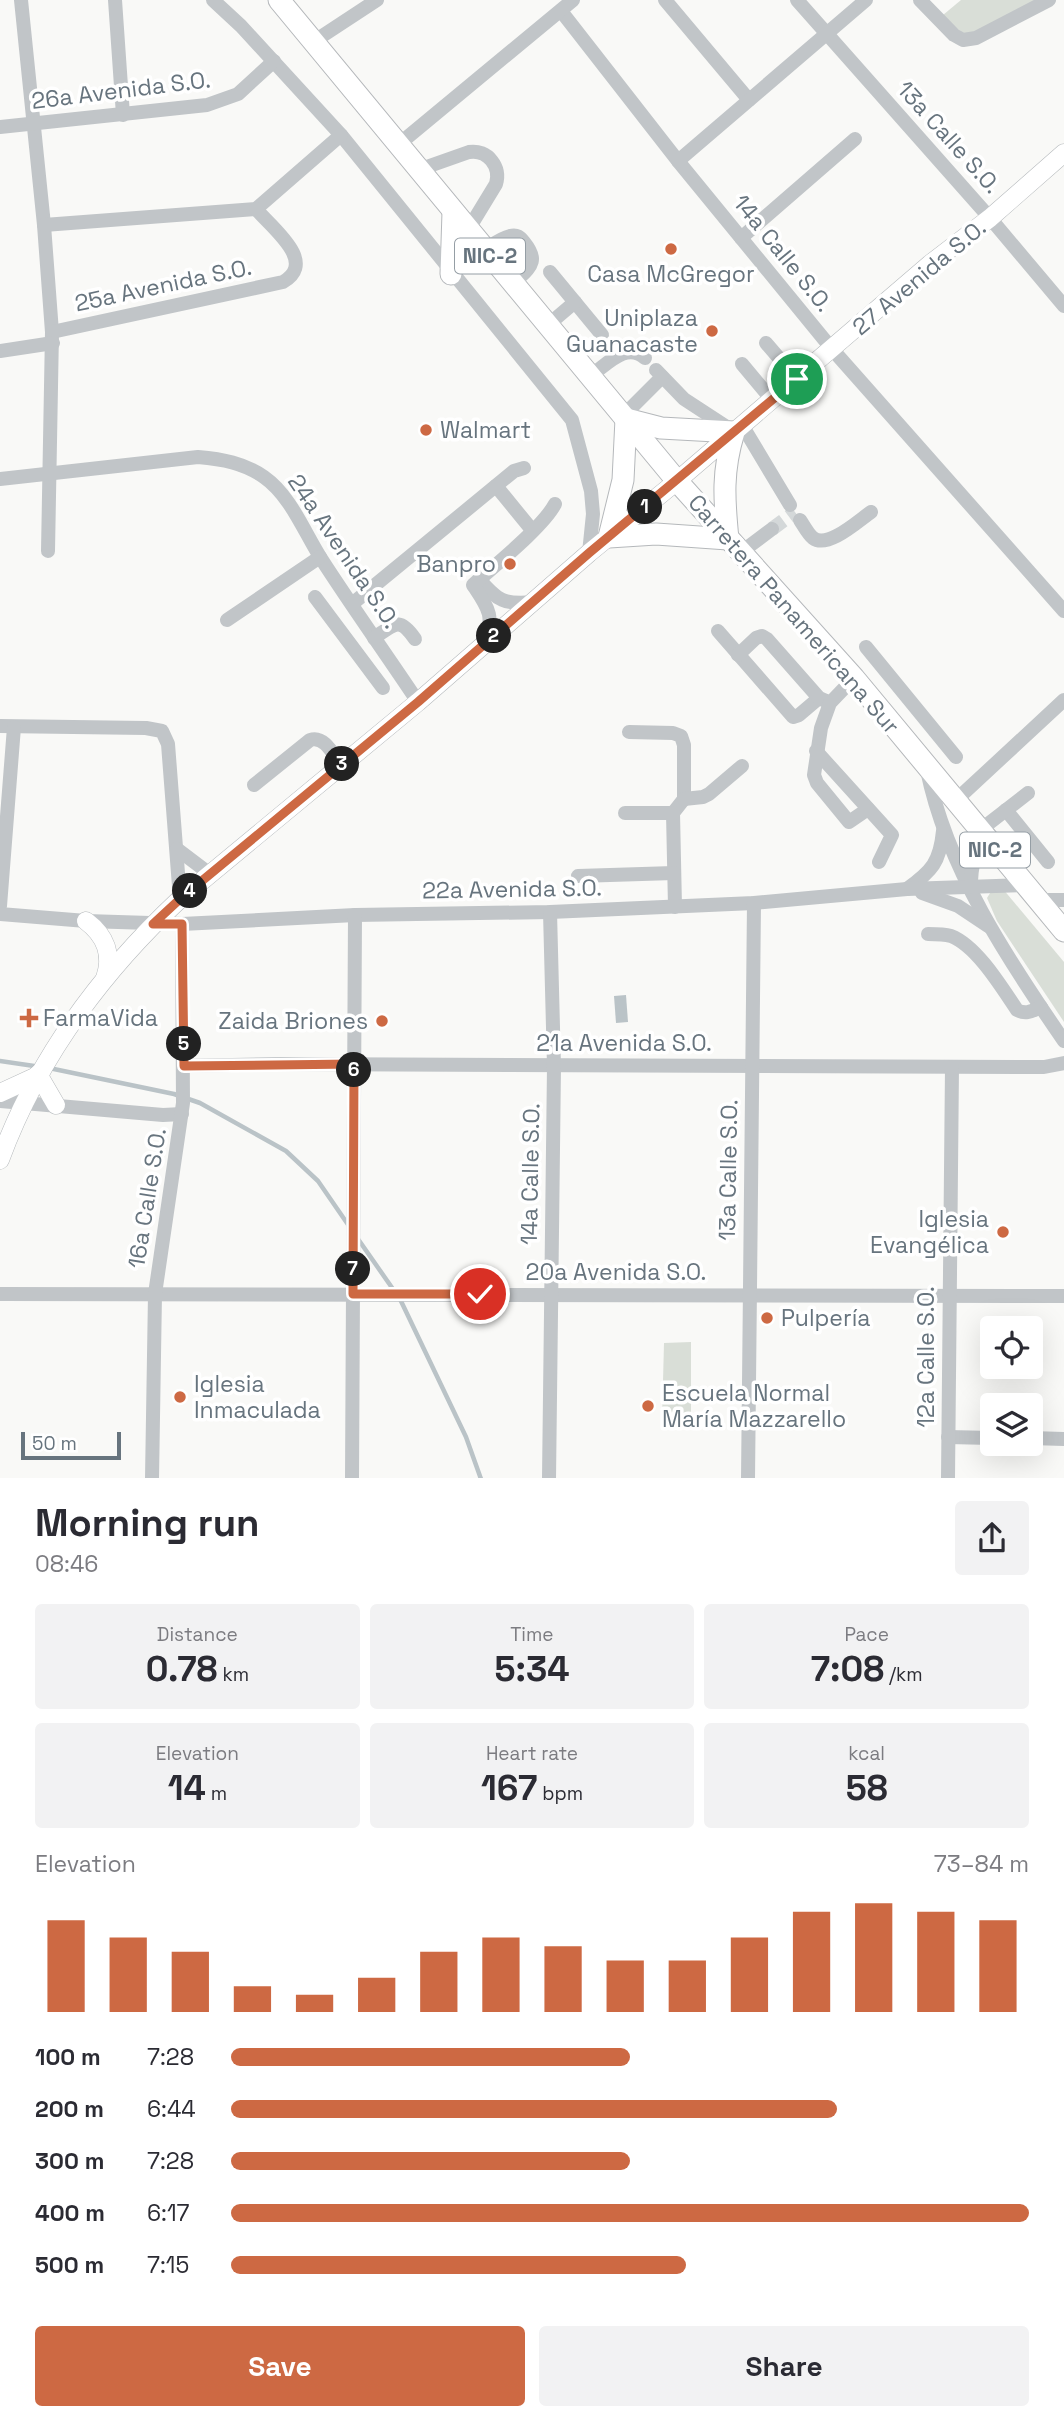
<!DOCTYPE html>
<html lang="en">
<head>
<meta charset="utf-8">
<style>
  :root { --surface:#fff; --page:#f2f2f3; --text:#2b2b33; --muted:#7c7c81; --accent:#cd6943 }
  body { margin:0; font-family:"Space Grotesk",sans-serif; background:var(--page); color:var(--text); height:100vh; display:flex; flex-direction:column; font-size:26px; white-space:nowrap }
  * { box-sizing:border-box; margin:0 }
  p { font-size:23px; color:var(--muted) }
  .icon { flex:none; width:38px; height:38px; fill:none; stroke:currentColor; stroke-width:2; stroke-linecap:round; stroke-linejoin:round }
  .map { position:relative; height:1478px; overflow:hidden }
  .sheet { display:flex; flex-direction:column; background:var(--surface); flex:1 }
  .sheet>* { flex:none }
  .fabs { position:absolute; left:980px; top:1316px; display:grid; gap:14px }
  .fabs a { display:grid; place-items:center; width:63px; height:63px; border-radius:7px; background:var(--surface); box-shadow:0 7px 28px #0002; font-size:35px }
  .scale { position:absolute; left:21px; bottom:18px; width:100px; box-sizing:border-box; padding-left:7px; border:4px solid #67747e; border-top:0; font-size:19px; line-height:24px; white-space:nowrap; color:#67747e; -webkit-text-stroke:5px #fff; paint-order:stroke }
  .pin { position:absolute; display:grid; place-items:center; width:60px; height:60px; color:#fff; margin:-30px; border:4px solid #fff; border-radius:50%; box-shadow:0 2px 7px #0007 }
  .km { position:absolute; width:35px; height:35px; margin:-18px; border-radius:50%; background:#222; color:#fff; font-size:19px; line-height:35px; text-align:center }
  .round { display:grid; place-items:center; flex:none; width:74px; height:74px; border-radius:7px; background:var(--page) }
  .headline { display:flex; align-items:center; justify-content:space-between; height:119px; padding:0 35px }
  h1 { font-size:38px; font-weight:600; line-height:52px }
  .stats { display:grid; grid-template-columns:repeat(3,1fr); gap:10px; height:119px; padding:7px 35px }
  .stats div { display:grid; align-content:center; border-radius:7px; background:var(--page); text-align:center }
  .stats b { font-size:35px; font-weight:600 }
  .stats small { font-size:19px; font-weight:400 }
  .stats p { font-size:19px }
  .chart { height:196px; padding:14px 35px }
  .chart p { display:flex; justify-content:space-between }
  .chart svg { width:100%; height:126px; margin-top:7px; stroke:var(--accent); stroke-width:6 }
  .button { display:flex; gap:14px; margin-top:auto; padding:14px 35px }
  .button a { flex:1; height:80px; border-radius:7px; background:var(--accent); color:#fff; font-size:28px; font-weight:600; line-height:80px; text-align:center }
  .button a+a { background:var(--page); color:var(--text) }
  ul { padding:0 35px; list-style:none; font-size:23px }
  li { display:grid; grid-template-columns:112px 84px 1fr; align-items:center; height:52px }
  li i { height:18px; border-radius:9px; background:var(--accent) }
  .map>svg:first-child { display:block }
  .green { fill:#d9ded7 }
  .water { fill:#bac3c7 }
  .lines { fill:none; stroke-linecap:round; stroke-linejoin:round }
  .stream { stroke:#bac3c7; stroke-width:4.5 }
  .minor-tunnel { stroke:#d4d8d9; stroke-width:14; stroke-dasharray:14 7; stroke-linecap:butt }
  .major-casing { stroke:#b5b9bc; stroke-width:19 }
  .highway-casing { stroke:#b5b8bb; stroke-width:23 }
  .minor { stroke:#c1c5c8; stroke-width:14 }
  .major { stroke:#fff; stroke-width:18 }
  .highway { stroke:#fff; stroke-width:21 }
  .route-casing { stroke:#fff; stroke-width:14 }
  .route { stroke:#cd6943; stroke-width:9 }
  .poi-dot { fill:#cd6943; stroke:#fff; stroke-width:2.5 }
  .labels { text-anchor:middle; stroke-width:7; stroke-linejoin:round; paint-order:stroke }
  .shield { fill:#fff; stroke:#959ea5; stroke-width:2 }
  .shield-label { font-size:21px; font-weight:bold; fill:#67747e }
  .street-label { font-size:23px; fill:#67747e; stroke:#fff }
  .poi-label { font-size:23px; fill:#67747e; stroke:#fff; text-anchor:start }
</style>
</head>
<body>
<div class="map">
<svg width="1064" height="1479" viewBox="0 0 1064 1479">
  <rect width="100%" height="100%" fill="#f9f9f7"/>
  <g class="green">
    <polygon points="961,0 1041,0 966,37 943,15"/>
    <polygon points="1003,889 1064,962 1064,1022 997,921 987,898 992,890"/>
    <polygon points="691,1342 691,1420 662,1420 664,1343"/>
  </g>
  <polygon class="water" points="626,995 628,1022 616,1023 614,996"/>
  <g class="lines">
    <g class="stream">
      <polyline points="0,1061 41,1067"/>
      <polyline points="49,1068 174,1094 200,1103 286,1151 318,1181 349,1226"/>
      <polyline points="358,1239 395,1292"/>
      <polyline points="400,1299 466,1437 481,1479"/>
    </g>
    <polyline class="minor-tunnel" points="772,529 795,512"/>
    <defs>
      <g id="major">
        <path d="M86,921C106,936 113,955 105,978"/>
        <polyline points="38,1074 56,1105"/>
        <polyline points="0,1093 37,1076"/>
        <path d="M0,1160C37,1059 102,972 180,899L418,702L589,553L677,481L930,264L990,218L1064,153"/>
      </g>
      <g id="highway">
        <polyline points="279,0 677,481 854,678 1064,931"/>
        <polyline points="451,274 453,212"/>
        <polyline points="626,419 623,480 609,537 656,534 728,539"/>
        <path d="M626,419L661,428L734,432C722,471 724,499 728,539"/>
      </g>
    </defs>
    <use href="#major" class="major-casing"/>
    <use href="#highway" class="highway-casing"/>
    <g class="minor">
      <polyline points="21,0 44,225 52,332 48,551"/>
      <polyline points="115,0 123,115"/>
      <polyline points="213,0 241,26 341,135 572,420 591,491 593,514 589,553"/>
      <polyline points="665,0 749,100"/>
      <polyline points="797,0 990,218 1064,306"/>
      <polyline points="920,0 954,35 963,40 976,38 1049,0"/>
      <polyline points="561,11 678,161 832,349 1064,611"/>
      <polyline points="313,42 377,0"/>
      <polyline points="0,127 207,105 238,94 274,61"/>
      <polyline points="398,145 573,0"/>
      <polyline points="678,161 866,0"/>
      <path d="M418,170L469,152C488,149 501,167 496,184L468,230"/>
      <polyline points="44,225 256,209 341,135"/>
      <polyline points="741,238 855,139"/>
      <path d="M484,250C492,245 501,238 510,236C517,234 520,237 524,242C541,263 528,268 513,284"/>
      <polyline points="550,272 602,335"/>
      <polyline points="548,325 575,302"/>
      <path d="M52,332L283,282C318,262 272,228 256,209"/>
      <polyline points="766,343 797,379"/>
      <polyline points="0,351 53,343"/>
      <polyline points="742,364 772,400"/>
      <polyline points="656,370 684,399 733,431"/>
      <path d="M590,376C607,365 626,341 645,358"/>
      <polyline points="623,416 662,377"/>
      <polyline points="742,425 790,505"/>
      <path d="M0,479L198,457C222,459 244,463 264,477C291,496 304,532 322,560C353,608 386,654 418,702"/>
      <polyline points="496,486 532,530"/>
      <path d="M800,520C804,526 808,534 813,538C828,549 858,521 871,512"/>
      <polyline points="740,553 772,529"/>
      <path d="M479,579C498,601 504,605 534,602"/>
      <polyline points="315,597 383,688"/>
      <polyline points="352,604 514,471 524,468"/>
      <polyline points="227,620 320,557"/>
      <polyline points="718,631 793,717 799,715 819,698"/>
      <path d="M374,638C395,624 399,616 415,639"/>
      <path d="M484,644C495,616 489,609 473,585C494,566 543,527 555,504"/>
      <polyline points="866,647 956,757"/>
      <polyline points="738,655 756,638 762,636 767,639 819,698 826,701"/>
      <polyline points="854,678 830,703 821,728 814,775 817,783 849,822 868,809"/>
      <polyline points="0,726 146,728 162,731 168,744 180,899"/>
      <polyline points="629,732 673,733 681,736 684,745 684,799 673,813 675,907"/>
      <polyline points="816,751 892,835 879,862"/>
      <path d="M927,770C947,868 1008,960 1064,1041"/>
      <path d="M254,785L310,740C324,735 333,754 341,765"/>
      <polyline points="684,799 703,797 709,794 742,766"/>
      <polyline points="955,801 1064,700"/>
      <polyline points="1006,810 1048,862"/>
      <polyline points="625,813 673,813"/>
      <polyline points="979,831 1028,793"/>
      <polyline points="177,849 210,874"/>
      <polyline points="578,876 674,873"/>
      <path d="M971,886C971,867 973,855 988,842"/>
      <path d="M907,889C932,871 940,862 943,831"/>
      <polyline points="922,893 958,906 988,926"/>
      <polyline points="1037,900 1064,900"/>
      <polyline points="0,906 14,727"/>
      <polyline points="0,914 86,921 182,924 355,915 550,912 754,903 907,889 1025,885"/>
      <path d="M928,934C935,934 944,934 951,936C977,946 1002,988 1017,1010C1026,1015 1032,1011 1041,1007"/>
      <polyline points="184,1066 282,1064 1044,1067 1064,1063"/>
      <polyline points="0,1101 163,1115 182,1114"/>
      <polyline points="0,1294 1064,1296"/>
      <polyline points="948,1437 992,1438"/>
      <polyline points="1031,1438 1064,1439"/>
      <polyline points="152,1479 155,1294 183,1103 182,924"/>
      <polyline points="352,1479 355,915"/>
      <polyline points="549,1479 554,1066 550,912"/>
      <polyline points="748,1479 754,903"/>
      <polyline points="948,1479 952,1067"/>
    </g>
    <use href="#major" class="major"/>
    <use href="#highway" class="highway"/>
  </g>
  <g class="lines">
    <defs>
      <polyline id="route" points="480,1294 353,1294 354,1064 184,1066 182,924 153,924 180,899 418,702 589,553 797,379"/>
    </defs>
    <use href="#route" class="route-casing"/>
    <use href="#route" class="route"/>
  </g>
  <g class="poi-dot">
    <circle cx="671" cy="249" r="7"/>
    <circle cx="712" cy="331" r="7"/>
    <circle cx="426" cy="430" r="7"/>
    <circle cx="510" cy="564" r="7"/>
    <path d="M25.5 1007.5h7v7h7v7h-7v7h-7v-7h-7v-7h7z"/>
    <circle cx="382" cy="1021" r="7"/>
    <circle cx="1003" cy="1232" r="7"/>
    <circle cx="767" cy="1318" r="7"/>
    <circle cx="180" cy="1397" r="7"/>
    <circle cx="648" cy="1406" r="7"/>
  </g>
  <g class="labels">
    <g class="shield">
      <rect x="455" y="238.5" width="70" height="35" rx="5"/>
      <rect x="960" y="832.5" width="70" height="35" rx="5"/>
    </g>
    <g class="shield-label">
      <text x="490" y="263">NIC-2</text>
      <text x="995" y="857">NIC-2</text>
    </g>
    <g class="street-label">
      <text transform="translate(121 90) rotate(-7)" y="8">26a Avenida S.O.</text>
      <text transform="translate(949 137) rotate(48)" y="8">13a Calle S.O.</text>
      <text transform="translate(783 253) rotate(51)" y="8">14a Calle S.O.</text>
      <text transform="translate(919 277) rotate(-40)" y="8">27 Avenida S.O.</text>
      <text transform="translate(163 285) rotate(-12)" y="8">25a Avenida S.O.</text>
      <text transform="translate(344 551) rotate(56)" y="8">24a Avenida S.O.</text>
      <text transform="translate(794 614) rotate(49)" y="8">Carretera Panamericana Sur</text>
      <text transform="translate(512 889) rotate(-1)" y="8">22a Avenida S.O.</text>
      <text x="624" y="1051">21a Avenida S.O.</text>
      <text transform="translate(728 1170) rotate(-89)" y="8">13a Calle S.O.</text>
      <text transform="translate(530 1174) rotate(-89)" y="8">14a Calle S.O.</text>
      <text transform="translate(147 1198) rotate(-81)" y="8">16a Calle S.O.</text>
      <text x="616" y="1280">20a Avenida S.O.</text>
      <text transform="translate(926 1357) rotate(-90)" y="8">12a Calle S.O.</text>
    </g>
    <g class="poi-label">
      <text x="671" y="282" text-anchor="middle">Casa McGregor</text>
      <text x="698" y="326" text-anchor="end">Uniplaza<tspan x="698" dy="26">Guanacaste</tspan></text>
      <text x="440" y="438">Walmart</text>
      <text x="496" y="572" text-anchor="end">Banpro</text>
      <text x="43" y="1026">FarmaVida</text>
      <text x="368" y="1029" text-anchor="end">Zaida Briones</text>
      <text x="989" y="1227" text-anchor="end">Iglesia<tspan x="989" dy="26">Evangélica</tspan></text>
      <text x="781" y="1326">Pulpería</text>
      <text x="194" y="1392">Iglesia<tspan x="194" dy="26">Inmaculada</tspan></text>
      <text x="662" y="1401">Escuela Normal<tspan x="662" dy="26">María Mazzarello</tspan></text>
    </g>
  </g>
</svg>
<div class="fabs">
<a><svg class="icon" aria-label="locate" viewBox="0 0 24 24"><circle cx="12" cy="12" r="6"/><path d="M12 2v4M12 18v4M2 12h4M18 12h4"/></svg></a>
<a><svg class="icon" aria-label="layers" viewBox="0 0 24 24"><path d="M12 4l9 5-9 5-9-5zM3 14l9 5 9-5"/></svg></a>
</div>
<div class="scale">50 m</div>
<div class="pin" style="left:797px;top:379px;background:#1e9e55"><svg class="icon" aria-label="arrive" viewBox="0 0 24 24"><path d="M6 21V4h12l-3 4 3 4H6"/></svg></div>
<div class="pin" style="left:480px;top:1294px;background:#d93025"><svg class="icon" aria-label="check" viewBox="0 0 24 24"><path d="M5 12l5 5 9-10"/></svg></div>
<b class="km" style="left:645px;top:507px">1</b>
<b class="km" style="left:494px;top:636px">2</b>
<b class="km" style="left:342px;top:764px">3</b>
<b class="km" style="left:190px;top:891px">4</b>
<b class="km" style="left:184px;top:1044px">5</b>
<b class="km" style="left:354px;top:1070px">6</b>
<b class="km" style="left:353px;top:1269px">7</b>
</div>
<section class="sheet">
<div class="headline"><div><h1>Morning run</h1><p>08:46</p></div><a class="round"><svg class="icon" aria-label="share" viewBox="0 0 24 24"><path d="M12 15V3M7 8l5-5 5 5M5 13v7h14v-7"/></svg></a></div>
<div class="stats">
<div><p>Distance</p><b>0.78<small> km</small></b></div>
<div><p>Time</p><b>5:34</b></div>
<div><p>Pace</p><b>7:08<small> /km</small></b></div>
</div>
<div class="stats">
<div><p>Elevation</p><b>14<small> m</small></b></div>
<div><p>Heart rate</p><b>167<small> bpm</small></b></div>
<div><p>kcal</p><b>58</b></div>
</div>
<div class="chart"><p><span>Elevation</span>73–84 m</p>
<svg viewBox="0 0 160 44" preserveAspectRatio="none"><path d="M5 44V12M15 44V18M25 44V23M35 44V35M45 44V38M55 44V32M65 44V23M75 44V18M85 44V21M95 44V26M105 44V26M115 44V18M125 44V9M135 44V6M145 44V9M155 44V12"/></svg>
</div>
<ul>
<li><b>100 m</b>7:28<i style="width:50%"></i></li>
<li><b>200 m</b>6:44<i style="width:76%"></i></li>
<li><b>300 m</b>7:28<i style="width:50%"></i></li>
<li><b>400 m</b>6:17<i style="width:100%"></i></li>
<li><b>500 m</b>7:15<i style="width:57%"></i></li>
</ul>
<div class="button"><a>Save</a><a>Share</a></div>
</section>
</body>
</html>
